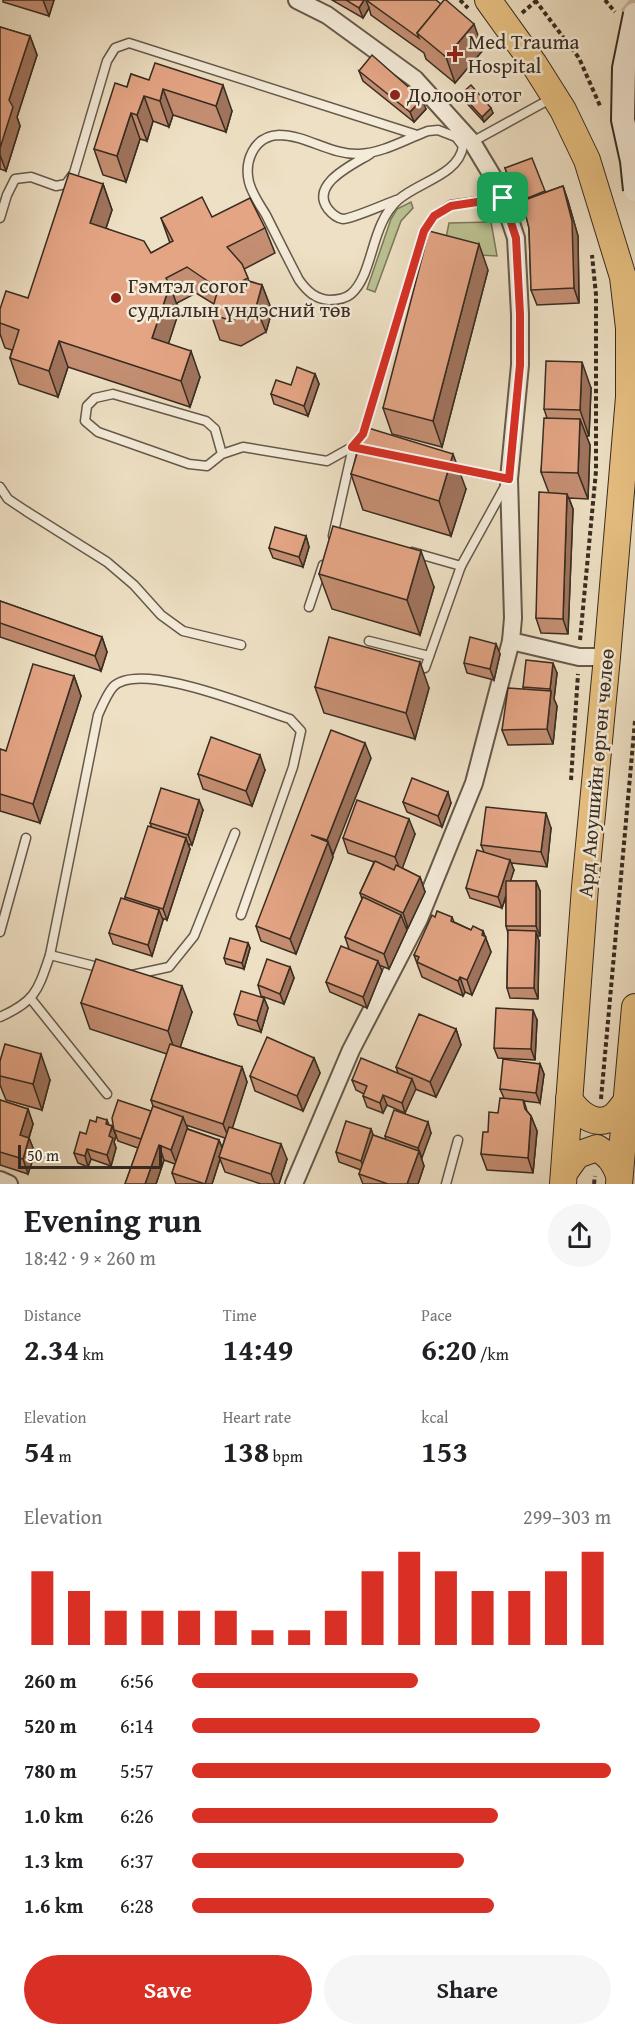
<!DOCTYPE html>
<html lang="en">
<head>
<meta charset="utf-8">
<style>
  :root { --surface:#fff; --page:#f6f6f6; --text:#202124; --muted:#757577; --accent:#d93025 }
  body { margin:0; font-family:"Gentium Book Plus",serif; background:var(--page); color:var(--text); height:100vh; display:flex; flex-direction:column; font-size:22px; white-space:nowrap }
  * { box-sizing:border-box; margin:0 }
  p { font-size:20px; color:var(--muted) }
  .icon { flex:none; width:33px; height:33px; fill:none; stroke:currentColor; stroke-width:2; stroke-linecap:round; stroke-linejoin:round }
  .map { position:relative; height:1184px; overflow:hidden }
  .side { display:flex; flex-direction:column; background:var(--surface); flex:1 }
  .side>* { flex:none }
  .scale { position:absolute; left:18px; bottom:15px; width:144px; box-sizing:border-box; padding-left:6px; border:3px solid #382c21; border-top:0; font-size:16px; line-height:21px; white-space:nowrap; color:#382c21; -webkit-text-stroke:4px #f4ebd9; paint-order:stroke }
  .pin { position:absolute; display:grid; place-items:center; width:51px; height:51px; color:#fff; margin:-26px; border-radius:12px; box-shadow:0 3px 9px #0006 }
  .round { display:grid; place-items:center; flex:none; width:63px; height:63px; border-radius:32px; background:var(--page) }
  .summary { display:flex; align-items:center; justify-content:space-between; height:102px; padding:0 24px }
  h1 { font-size:33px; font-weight:600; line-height:45px }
  .figures { display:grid; grid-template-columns:repeat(3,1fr); gap:9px; height:102px; padding:6px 24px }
  .figures div { display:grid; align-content:center }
  .figures b { font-size:30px; font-weight:600 }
  .figures small { font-size:16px; font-weight:400 }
  .figures p { font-size:16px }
  .chart { height:168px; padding:12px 24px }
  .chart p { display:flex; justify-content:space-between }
  .chart svg { width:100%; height:108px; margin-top:6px; stroke:var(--accent); stroke-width:6 }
  .primary-button { display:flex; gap:12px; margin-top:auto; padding:12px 24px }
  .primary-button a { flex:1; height:69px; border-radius:36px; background:var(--accent); color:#fff; font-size:24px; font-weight:600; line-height:69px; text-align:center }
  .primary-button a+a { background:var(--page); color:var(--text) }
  ul { padding:0 24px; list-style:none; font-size:20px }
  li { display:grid; grid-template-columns:96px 72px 1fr; align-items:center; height:45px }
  li i { height:15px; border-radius:8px; background:var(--accent) }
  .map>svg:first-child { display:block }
  .green { fill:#bbc292; stroke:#7a775a; stroke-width:1.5 }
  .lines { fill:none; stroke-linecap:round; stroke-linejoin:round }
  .primary-tunnel { stroke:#cabca3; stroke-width:26; stroke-dasharray:26 13; stroke-linecap:butt }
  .lane-casing { stroke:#66594a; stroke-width:11 }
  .street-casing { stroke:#66594a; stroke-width:20 }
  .primary-casing { stroke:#382c21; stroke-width:28 }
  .path { stroke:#382c21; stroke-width:4; stroke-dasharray:4.5 3; stroke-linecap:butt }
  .lane { stroke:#f4ebd9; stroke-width:8 }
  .street { stroke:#f4ebd9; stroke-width:16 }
  .primary { stroke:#e7c082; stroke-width:26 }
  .secondary-bridge-casing { stroke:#382c21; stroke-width:26; stroke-linecap:butt }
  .secondary-bridge { stroke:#f4ebd9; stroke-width:22 }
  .wall { fill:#c48e72; stroke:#382c21; stroke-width:1.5; fill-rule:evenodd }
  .shaded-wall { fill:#a0745d; stroke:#382c21; stroke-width:1.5 }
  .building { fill:#e4a585; stroke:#382c21; stroke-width:1.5 }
  .route-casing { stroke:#fff; stroke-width:12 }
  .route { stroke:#d93025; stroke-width:8 }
  .poi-dot { fill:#8f2418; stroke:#f4ebd9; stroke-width:2 }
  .labels { text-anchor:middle; stroke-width:5; stroke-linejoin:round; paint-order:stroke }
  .poi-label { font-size:21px; fill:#382c21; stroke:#f4ebd9; text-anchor:start }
  .street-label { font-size:21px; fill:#382c21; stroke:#f4ebd9 }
</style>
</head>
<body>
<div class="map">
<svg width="635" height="1184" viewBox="0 0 635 1184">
  <rect width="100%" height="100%" fill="#eee0c4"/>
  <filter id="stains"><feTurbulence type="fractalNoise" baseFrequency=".00333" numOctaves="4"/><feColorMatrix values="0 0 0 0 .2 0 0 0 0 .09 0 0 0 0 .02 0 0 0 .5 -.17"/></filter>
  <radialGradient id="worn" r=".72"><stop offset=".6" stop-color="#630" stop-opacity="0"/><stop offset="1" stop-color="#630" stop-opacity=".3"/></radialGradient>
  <g class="green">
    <polygon points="411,202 413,208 401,221 375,292 367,289 391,219 397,209"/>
    <polygon points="491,222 497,256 443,253 449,223"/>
  </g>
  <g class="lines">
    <polyline class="primary-tunnel" points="629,0 635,5"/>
    <defs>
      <g id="lane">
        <path d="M438,130L456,137L463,146C459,175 418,182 398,200C370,225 374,274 351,294C345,299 337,300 329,300C315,299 307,291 299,280C288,259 277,237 266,215C260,205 252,194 249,182C244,161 254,136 279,135C306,135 331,155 359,154C383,153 406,139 428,131Z"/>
        <polyline points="472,142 552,98"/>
        <path d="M370,154C354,164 309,184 328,209C332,214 336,218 343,219C351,219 386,204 396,200"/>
        <polyline points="0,218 7,195 15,179 31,177 56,186 66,184 74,173 107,61 115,48 129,43 417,135"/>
        <polyline points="222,454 215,429 206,421 113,394 95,398 87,406 85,421 98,432 189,464 207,466 222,454 243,447 327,461 352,447 363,434 424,231 434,216 451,205 503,198"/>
        <polyline points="0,487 8,499 26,511 107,562 134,585 161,615 183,631 241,645"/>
        <polyline points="333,536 353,447"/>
        <polyline points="412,552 461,566"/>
        <polyline points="309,607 323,565"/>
        <polyline points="369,641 429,656"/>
        <polyline points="425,668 461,566 509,479 448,467"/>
        <polyline points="0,932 26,838"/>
        <polyline points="50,955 102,968"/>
        <polyline points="132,975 169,967 194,936 235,833"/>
        <polyline points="31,999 107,1094"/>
        <path d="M0,1017C36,1001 38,990 50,955L98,715C102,706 107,694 113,687C139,659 257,709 290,719L301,731L293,767L241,915"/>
        <polyline points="446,1184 458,1140"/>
      </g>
      <g id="street">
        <polyline points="297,0 327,15 415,79 472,142 499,187 516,238 520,314 520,365 509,479 513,618 511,641 579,657 607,657"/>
        <polyline points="0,1180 9,1184"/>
        <polyline points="294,1184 351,1050 419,919 474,783 511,641"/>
      </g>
      <g id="primary">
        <polyline points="488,0 534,64 563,110 587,160 623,277 629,328 629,397 607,657 585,887 563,1184"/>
        <path d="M569,1099C578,1113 596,1129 614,1116C619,1112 623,1105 627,1101"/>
        <path d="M564,1173L577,1155L597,1148C610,1156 614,1162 619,1175"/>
        <polyline points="619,1184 635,1007"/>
      </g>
    </defs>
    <use href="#lane" class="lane-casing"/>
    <use href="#street" class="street-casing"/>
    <use href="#primary" class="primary-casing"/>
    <g class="path">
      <polyline points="460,0 468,8"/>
      <polyline points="535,0 579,58 601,108"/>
      <polyline points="605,0 615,12"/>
      <polyline points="522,13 536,1"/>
      <polyline points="580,640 596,471 596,295 592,255"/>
      <polyline points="571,780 578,674"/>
      <polyline points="601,1099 635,721"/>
      <polyline points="594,1184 595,1176"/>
    </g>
    <use href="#lane" class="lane"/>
    <use href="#street" class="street"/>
    <use href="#primary" class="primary"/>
    <defs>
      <polyline id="secondary-bridge" points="635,14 624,68 623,120 632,161 635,190"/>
    </defs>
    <use href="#secondary-bridge" class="secondary-bridge-casing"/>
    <use href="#secondary-bridge" class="secondary-bridge"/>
  </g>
  <g class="wall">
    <polygon points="3,0 54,0 49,16 3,2"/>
    <polygon points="332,0 436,0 483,50 455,83 426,59 424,53 371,15 369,8 363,18"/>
    <polygon points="0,27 30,36 37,55 17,117 20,126 6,171 0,169"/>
    <polygon points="359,71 426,109 414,122 363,81"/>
    <polygon points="131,74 232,111 226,132 173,115 169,127 153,121 147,141 140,139 126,182 103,175 94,149 127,87"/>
    <polygon points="461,94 493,113 484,122 463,99"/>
    <polygon points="505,168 546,192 563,186 568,201 578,236 579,303 537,305 531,290 529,228 525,211 521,212"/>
    <polygon points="103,184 112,210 106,228 151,253 170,243 161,218 212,217 265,228 275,253 244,269 249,281 262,285 272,311 266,332 241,346 220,340 211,314 214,304 196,293 177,303 179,311 168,344 200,377 190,407 68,367 58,397 19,384 10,358 12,350 5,348 0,334 0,309 28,298"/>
    <polygon points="488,270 442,447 392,434 383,408"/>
    <polygon points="315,374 319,384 308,416 274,404 271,394"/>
    <polygon points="591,388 589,436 586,436 590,445 588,499 569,498 573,509 568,634 541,633 536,618 549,493 541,472 547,418 544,409"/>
    <polygon points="351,474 466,489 451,536 363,510"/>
    <polygon points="306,536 309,547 303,567 273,558 269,548"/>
    <polygon points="319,574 434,587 420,635 332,609"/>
    <polygon points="0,601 102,637 107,652 101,671 0,637"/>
    <polygon points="496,644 500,654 494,680 467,673 464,663"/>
    <polygon points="557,673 554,699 557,706 553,744 508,745 502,730 524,689 523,687"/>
    <polygon points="74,676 81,696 40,823 0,811 0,749 6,751"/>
    <polygon points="315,687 429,688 415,739 324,713"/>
    <polygon points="371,758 332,855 333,857 296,954 261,941 256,926"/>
    <polygon points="265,770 252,806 203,789 198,774"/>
    <polygon points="403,802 451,803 442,827 407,812"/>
    <polygon points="203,810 192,845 188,844 190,849 167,920 162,918 163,920 152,956 113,944 109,933 125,899 125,897 152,828 150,823"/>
    <polygon points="551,828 547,867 511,863 514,870 510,881 536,881 540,891 540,936 537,936 539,941 538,999 510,998 507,988 508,933 506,926 506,897 502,908 470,898 466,888 484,852 481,845"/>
    <polygon points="415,834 402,868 420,877 425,892 408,928 406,927 407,930 389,969 379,965 382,971 367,1008 330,992 326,982 349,949 345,937 362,899 360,893 374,862 348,853 343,838"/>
    <polygon points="435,917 452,917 454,922 471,930 483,931 491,952 472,995 465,992 463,996 422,977 414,955"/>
    <polygon points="248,943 250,948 244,969 226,964 224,958"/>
    <polygon points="290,967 294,978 284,1004 261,996 258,985"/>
    <polygon points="264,998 268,1008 261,1032 238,1025 234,1014"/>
    <path d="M81,1003L192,1012L180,1047L242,1067L247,1082L232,1128L287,1159L279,1184H261L225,1172L220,1159L212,1184H176L172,1173L175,1164L164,1160L156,1184H125L138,1148L118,1141L114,1130L151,1112L153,1106L151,1100L167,1054L90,1029ZM186,1125L225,1138L222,1148L219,1140L188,1129Z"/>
    <polygon points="537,1020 535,1060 498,1058 494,1048"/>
    <polygon points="456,1029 461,1045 436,1097 415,1089 405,1113 387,1105 383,1113 367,1107 363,1096 364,1094 356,1090 352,1080 398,1073 396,1067"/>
    <polygon points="314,1058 320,1073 303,1111 255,1091 250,1076"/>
    <polygon points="0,1061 50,1080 42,1110 6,1100 0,1085"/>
    <polygon points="540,1064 544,1074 540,1103 524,1101 527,1111 531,1116 537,1131 533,1173 487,1170 481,1154 488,1132 498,1113 504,1098 500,1089"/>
    <polygon points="0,1100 28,1109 33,1124 29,1138 35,1153 28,1174 0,1165"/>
    <polygon points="96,1122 112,1126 116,1136 114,1142 116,1148 111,1166 91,1159 88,1167 78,1163 74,1153 86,1134"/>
    <polygon points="371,1129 373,1135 386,1140 385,1136 431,1133 421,1158 424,1166 418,1184 363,1184 359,1174 361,1170 339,1162 336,1152"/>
  </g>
  <g class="shaded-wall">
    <polygon points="43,0 54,0 49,16"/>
    <polygon points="364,0 366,0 369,8 363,18 359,8"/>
    <polygon points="474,24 483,50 455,83 446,57"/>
    <polygon points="30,36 37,55 17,117 20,126 6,171 0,155 0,148 9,100"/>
    <polygon points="223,85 232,111 226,132 216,106"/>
    <polygon points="163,89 173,115 169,127 160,101"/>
    <polygon points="144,96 153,121 147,141 137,115"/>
    <polygon points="422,99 426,109 414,122 410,112"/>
    <polygon points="491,108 493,113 484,122 482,117"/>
    <polygon points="131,113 140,139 126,182 117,156"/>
    <polygon points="103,184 112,210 99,249 90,223"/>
    <polygon points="563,186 568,201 578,236 579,303 574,288"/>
    <polygon points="479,244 488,270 442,447 433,421"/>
    <polygon points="170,285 179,311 162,364 152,338"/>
    <polygon points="262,285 272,311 266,332 256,307"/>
    <polygon points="59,341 68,367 58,397 49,371"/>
    <polygon points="191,351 200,377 190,407 181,381"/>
    <polygon points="582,362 591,388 589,436 580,410"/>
    <polygon points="315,374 319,384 308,416 304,406"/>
    <polygon points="580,419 590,445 588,499 578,473"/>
    <polygon points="453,454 466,489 451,536 439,501"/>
    <polygon points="567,494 573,509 568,634 563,619"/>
    <polygon points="306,536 309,547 303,567 299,557"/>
    <polygon points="421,551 434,587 420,635 407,600"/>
    <polygon points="102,637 107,652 101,671 95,656"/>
    <polygon points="496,644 500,654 494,680 490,669"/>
    <polygon points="420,662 429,688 415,739 406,713"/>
    <polygon points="553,663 557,673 554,699 557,706 553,744 547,729 551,692 550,689"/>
    <polygon points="74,676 81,696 40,823 33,804"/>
    <polygon points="365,743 371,758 333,855 327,840"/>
    <polygon points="260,755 265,770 252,806 246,791"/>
    <polygon points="448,792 451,803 442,827 438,816"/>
    <polygon points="199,800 203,810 192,845 188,835"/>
    <polygon points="546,813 551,828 547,867 541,852"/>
    <polygon points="409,819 415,834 401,872 395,857"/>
    <polygon points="186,838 190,849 167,920 163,909"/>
    <polygon points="328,842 333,857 296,954 290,939"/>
    <polygon points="510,860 514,870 502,908 498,897"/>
    <polygon points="420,877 425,892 408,928 403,913"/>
    <polygon points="536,881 540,891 540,936 536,926"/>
    <polygon points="159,910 163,920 152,956 148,945"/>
    <polygon points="401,915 407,930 389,969 384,954"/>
    <polygon points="483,931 491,952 472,995 467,980"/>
    <polygon points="536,931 539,941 538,999 534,988"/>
    <polygon points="248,943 250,948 244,969 242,963"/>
    <polygon points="378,961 382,971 367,1008 363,997"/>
    <polygon points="290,967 294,978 284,1004 280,994"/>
    <polygon points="460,977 465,992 463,996 458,981"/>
    <polygon points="182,986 192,1012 177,1057 168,1031"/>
    <polygon points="264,998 268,1008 261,1032 257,1021"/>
    <polygon points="533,1010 537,1020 535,1060 531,1049"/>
    <polygon points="456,1029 461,1045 436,1097 430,1082"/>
    <polygon points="41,1054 50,1080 42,1110 33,1084"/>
    <polygon points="314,1058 320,1073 303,1111 297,1096"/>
    <polygon points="540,1064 544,1074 540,1103 536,1093"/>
    <polygon points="242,1067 247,1082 229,1139 223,1124"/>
    <polygon points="412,1079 416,1089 405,1113 402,1103"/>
    <polygon points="383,1095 387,1105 383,1113 380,1103"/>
    <polygon points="28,1109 33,1124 25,1150 20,1135"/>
    <polygon points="531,1116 537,1131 533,1173 528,1158"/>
    <polygon points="183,1117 189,1132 177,1165 171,1150"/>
    <polygon points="107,1120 111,1130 112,1126 116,1136 114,1142 116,1148 111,1166 107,1155 106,1124"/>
    <polygon points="428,1122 431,1133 422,1158 418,1148"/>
    <polygon points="371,1129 375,1140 365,1171 361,1161"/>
    <polygon points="29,1138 35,1153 28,1174 23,1159"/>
    <polygon points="219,1140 223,1150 219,1157 220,1159 212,1184 205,1184"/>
    <polygon points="281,1144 287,1159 279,1184 275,1184 271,1174"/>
    <polygon points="159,1145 164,1160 156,1184 145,1184"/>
    <polygon points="87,1149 91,1159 88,1167 85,1156"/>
    <polygon points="419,1151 424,1166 418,1184 407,1184"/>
  </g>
  <g class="building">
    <polygon points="346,0 364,0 359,8"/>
    <polygon points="366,0 436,0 441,4 417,33 419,38"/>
    <polygon points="444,0 446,0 474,24 446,57 417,33"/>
    <polygon points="0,27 30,36 9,100 13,107 0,148"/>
    <polygon points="372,55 422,99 410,112 359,71"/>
    <polygon points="155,63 223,85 216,106 163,89 160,101 144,96 137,115 131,113 117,156 94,149 115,83 127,87 131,74 149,80"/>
    <polygon points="471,85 491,108 482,117 461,94"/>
    <polygon points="532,158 545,191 518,202 505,168"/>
    <polygon points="69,173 103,184 90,223 144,241 151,253 173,241 161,218 202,197 212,217 250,198 265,228 227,247 242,264 248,278 244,280 262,285 256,307 232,321 211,314 217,293 209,282 187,267 166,278 170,285 152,338 191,351 181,381 59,341 49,371 10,358 19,330 0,323 0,309 6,291 28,298"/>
    <polygon points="563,186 572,221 574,288 531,290 529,228 522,201"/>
    <polygon points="429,231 479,244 433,421 383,408"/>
    <polygon points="546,361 582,362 580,410 544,409"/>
    <polygon points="297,367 315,374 304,406 271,394 276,380 291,385"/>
    <polygon points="544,418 580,419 578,473 541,472"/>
    <polygon points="365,427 453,454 439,501 351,474"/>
    <polygon points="539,492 567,494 563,619 536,618"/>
    <polygon points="333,526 421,551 407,600 319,574"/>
    <polygon points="275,527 306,536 299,557 269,548"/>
    <polygon points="0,601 102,637 95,656 0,623"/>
    <polygon points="329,637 420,662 406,713 315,687"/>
    <polygon points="470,637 496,644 490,669 464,663"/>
    <polygon points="526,660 553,663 550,689 523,687"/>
    <polygon points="33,664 74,676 33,804 0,794 0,749 6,751"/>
    <polygon points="508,688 551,691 547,729 502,730"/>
    <polygon points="331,730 365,743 327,840 311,835 328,842 290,939 256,926"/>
    <polygon points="211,737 260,755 246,791 198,774"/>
    <polygon points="412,778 448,792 438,816 403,802"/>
    <polygon points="161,788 199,800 188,835 150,823"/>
    <polygon points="357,800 409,819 395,857 343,838"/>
    <polygon points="486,807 546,813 541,852 481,845"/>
    <polygon points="148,826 186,838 163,909 125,897"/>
    <polygon points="477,850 510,860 498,897 466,888"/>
    <polygon points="375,861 394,870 396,865 420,877 403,913 360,893"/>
    <rect x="506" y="881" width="30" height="45"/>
    <polygon points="363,897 401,915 384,954 345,937"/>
    <polygon points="121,898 159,910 148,945 109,933"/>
    <polygon points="437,911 452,917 451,921 471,930 473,926 483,931 482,935 486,937 467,980 460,977 458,981 417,962 419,957 414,955 432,915 435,917"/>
    <polygon points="508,930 536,931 534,988 507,988"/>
    <polygon points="230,938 248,943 242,963 224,958"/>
    <polygon points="341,946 378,961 363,997 326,982"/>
    <polygon points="96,959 182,986 168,1031 81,1003"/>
    <polygon points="267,959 290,967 280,994 258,985"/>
    <polygon points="241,991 264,998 257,1021 234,1014"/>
    <polygon points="496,1008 533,1010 531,1049 494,1048"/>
    <polygon points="419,1014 456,1029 430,1082 396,1067"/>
    <polygon points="267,1037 314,1058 297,1096 250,1076"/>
    <polygon points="5,1044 41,1054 33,1084 0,1076 0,1061"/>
    <polygon points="170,1044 242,1067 223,1124 151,1100"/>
    <polygon points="361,1058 412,1079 402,1103 383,1095 380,1103 363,1096 367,1086 352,1080"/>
    <polygon points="503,1059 540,1064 536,1093 500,1089"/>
    <polygon points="500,1098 523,1100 525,1109 531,1116 528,1158 481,1154 483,1132 488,1132 489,1112 498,1113"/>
    <polygon points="0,1100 28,1109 20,1135 29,1138 23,1159 0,1152"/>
    <polygon points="118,1100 151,1111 141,1139 114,1130 112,1118"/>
    <polygon points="153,1106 183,1117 171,1150 159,1145 145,1184 125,1184"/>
    <polygon points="394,1110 428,1122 418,1148 385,1136"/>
    <polygon points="97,1117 107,1120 106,1124 112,1126 109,1136 113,1138 107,1155 87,1149 85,1156 74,1153 80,1132 86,1134 90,1120 96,1122"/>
    <polygon points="346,1121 371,1129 361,1161 336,1152"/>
    <polygon points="229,1127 281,1144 271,1174 219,1157"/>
    <polygon points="187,1129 219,1140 205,1184 172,1173"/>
    <polygon points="373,1135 419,1151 407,1184 388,1184 359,1174"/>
  </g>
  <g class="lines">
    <defs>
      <polygon id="route" points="503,198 516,238 520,314 520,365 509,479 352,447 363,434 424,231 434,216 451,206"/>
    </defs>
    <use href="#route" class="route-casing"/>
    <use href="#route" class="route"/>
  </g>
  <g class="poi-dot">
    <path d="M452 45h6v6h6v6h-6v6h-6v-6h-6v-6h6z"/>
    <circle cx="395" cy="95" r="6"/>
    <circle cx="116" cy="298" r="6"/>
  </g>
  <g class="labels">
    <g class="poi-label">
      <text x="468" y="49">Med Trauma<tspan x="468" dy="24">Hospital</tspan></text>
      <text x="407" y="102">Долоон отог</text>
      <text x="128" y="293">Гэмтэл согог<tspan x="128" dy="24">судлалын үндэсний төв</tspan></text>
    </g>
    <g class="street-label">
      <text transform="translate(596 773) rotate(-85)" y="7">Ард Аюушийн өргөн чөлөө</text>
    </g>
  </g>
  <rect width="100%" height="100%" filter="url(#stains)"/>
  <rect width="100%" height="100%" fill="url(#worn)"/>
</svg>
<div class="scale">50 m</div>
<div class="pin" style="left:503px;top:198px;background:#1e9e55"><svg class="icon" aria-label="arrive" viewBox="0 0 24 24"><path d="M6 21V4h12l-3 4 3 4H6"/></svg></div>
</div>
<section class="side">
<div class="summary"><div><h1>Evening run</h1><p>18:42 · 9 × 260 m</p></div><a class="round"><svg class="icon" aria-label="share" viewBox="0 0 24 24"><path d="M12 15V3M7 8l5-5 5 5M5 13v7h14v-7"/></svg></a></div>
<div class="figures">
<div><p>Distance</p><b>2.34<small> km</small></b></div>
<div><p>Time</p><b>14:49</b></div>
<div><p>Pace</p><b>6:20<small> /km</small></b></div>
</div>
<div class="figures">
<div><p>Elevation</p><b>54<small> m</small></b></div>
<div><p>Heart rate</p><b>138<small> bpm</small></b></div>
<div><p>kcal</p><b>153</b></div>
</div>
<div class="chart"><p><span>Elevation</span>299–303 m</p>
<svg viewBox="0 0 160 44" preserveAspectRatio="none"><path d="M5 44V14M15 44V22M25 44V30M35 44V30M45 44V30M55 44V30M65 44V38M75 44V38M85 44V30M95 44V14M105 44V6M115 44V14M125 44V22M135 44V22M145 44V14M155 44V6"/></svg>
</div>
<ul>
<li><b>260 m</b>6:56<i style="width:54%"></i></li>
<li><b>520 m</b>6:14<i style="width:83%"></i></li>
<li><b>780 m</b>5:57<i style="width:100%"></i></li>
<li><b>1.0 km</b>6:26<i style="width:73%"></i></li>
<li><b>1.3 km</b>6:37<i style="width:65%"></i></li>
<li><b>1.6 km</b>6:28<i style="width:72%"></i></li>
</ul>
<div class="primary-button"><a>Save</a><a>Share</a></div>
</section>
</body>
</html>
